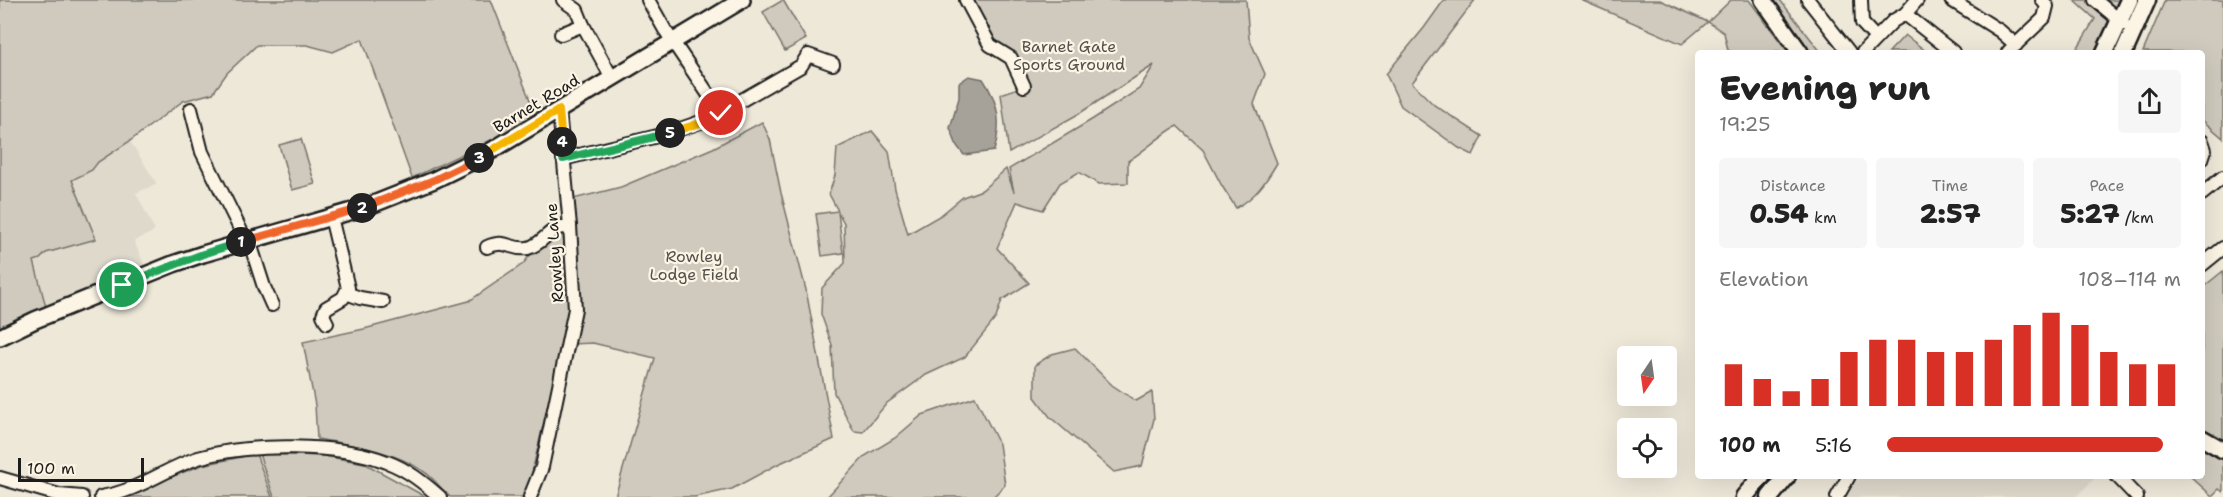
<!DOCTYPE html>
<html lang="en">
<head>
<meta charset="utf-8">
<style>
  :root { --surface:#fff; --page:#f6f6f6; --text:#222; --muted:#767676; --accent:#d93025 }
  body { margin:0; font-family:"Shantell Sans",sans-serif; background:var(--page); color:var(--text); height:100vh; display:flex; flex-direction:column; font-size:22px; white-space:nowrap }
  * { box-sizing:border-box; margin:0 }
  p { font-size:20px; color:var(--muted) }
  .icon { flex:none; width:33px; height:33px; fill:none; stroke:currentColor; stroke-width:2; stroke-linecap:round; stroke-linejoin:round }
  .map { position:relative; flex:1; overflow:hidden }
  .details { position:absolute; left:1695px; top:50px; width:510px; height:429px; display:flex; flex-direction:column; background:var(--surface); border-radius:6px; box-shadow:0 6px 24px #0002 }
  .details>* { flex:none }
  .needle { width:39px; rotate:193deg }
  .buttons { position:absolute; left:1617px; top:346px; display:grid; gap:12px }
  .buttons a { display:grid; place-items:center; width:60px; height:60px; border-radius:6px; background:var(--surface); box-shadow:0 6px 24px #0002; font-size:30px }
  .scale { position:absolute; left:18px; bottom:15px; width:126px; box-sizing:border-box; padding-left:6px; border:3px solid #1c1c1c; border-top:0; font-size:16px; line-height:21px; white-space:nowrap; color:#1c1c1c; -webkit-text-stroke:4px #fcf5e5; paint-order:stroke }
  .pin { position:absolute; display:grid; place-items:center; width:51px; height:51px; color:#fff; margin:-26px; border:3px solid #fff; border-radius:50%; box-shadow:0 2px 6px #0007 }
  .km { position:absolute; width:30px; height:30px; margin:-15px; border-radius:50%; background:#222; color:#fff; font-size:16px; line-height:30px; text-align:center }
  .round { display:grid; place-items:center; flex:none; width:63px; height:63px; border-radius:6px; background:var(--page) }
  .overview { display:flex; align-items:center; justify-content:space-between; height:102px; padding:0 24px }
  h1 { font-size:33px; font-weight:800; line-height:45px }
  .stats { display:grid; grid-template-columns:repeat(3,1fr); gap:9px; height:102px; padding:6px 24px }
  .stats div { display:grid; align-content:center; border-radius:6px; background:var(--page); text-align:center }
  .stats b { font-size:26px; font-weight:800 }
  .stats small { font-size:16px; font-weight:400 }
  .stats p { font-size:16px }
  .chart { height:168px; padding:12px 24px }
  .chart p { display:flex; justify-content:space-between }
  .chart svg { width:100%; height:108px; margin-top:6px; stroke:var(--accent); stroke-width:6 }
  ul { padding:0 24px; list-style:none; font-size:20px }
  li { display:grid; grid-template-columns:96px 72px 1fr; align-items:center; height:45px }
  li i { height:15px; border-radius:8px; background:var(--accent) }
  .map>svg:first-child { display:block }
  .built { fill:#ded9cb }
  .green { fill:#cfcabd; stroke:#76736c; stroke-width:1.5 }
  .water { fill:#a7a299; stroke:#6f6c67; stroke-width:1.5 }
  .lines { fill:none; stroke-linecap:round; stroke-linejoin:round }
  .minor-casing { stroke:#1c1c1c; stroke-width:16 }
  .major-casing { stroke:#1c1c1c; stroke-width:20 }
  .highway-casing { stroke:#1c1c1c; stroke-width:21 }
  .minor { stroke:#fcf5e5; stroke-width:12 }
  .major { stroke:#fcf5e5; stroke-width:15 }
  .highway { stroke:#fcf5e5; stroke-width:16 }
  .split-1-casing { stroke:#fff; stroke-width:12 }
  .split-2-casing { stroke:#fff; stroke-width:12 }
  .split-3-casing { stroke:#fff; stroke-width:12 }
  .split-4-casing { stroke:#fff; stroke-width:12 }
  .split-5-casing { stroke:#fff; stroke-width:12 }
  .split-6-casing { stroke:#fff; stroke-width:12 }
  .split-1 { stroke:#22a559; stroke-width:8 }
  .split-2 { stroke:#f0652b; stroke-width:8 }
  .split-3 { stroke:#f0652b; stroke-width:8 }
  .split-4 { stroke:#f5b400; stroke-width:8 }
  .split-5 { stroke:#22a559; stroke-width:8 }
  .split-6 { stroke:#f5b400; stroke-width:8 }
  .labels { text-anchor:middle; stroke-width:4.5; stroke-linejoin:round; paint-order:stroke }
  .park-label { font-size:16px; fill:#52504c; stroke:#fcf5e5 }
  .street-label { font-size:16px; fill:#1c1c1c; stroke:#fcf5e5 }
</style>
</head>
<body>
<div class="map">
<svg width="2223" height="497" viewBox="0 0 2223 497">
  <rect width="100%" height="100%" fill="#eee8d9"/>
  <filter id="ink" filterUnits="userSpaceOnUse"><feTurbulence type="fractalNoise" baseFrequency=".0167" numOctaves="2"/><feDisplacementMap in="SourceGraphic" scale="12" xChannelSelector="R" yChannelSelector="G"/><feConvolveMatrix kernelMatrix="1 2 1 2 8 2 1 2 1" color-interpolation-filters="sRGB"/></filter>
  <g filter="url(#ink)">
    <g class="built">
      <polygon points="130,141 157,184 136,193 155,231 134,241 146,269 47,311 34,261 40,259 46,253 96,239 72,180 92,170 98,162"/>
      <polygon points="1861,476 2097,476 2076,497 1844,497"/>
    </g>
    <g class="green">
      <polygon points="0,0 491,0 537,118 412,178 362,39 333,52 307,45 257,45 227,73 213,93 183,101 130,141 98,162 92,170 72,180 96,239 46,253 40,259 34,261 47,311 0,332"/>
      <polygon points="783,0 806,39 785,51 763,12"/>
      <path d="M966,0H1246L1249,38L1265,74L1254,104L1277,163C1265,183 1256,197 1236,208L1222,186L1203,150L1177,126C1159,136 1146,150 1128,161V183L1099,184L1079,172L1060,183L1043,210L1017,202L997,248L1029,283L1002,300L996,318L965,357L926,375L887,403L863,432L854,431L834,393L832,345L821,314L822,288L845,263L844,223L838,212L843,253L822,256L816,214L838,211L829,194L835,175L837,148L872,131L889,151L895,189L908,234L941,215L963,197L982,190L1006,169L1014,192L1009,169L1093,119L1139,89L1154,65L1080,113L1009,153L1001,94L1024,86L1011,58L990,45Z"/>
      <polygon points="1444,0 1475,0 1412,83 1434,105 1482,136 1473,155 1459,148 1401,106 1386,74 1424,28"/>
      <polygon points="1581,0 1660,0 1708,22 1731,0 1749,0 1788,52 1731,52 1728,50 1724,33 1708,22 1682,44"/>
      <polygon points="1769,0 1780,0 1821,52 1809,52"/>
      <polygon points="2074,0 2119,0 2108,30 2096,52 2075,52 2095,19"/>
      <polygon points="2165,0 2223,0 2223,138 2202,120 2202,52 2143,52"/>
      <polygon points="1905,35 1927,52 1889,52"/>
      <polygon points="762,122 770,139 781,193 806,290 834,439 778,464 732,489 695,497 615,497 655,358 593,343 571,344 573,199 621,187 713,148"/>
      <polygon points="301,139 315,184 292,190 279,145"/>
      <path d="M563,232L569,305L562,345L529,485L524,497H450C441,489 433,477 423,471C392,450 353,445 317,439L315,405L303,342L364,329L469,301L523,264L539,244Z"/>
      <polygon points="2223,271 2223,443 2202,431 2202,288"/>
      <polygon points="1075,348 1112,385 1136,401 1152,392 1154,419 1142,466 1114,472 1050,417 1035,397 1035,365 1052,354"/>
      <polygon points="975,397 999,444 1005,485 993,497 827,497 865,456 895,438 922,415"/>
      <polygon points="2202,447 2223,458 2223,492 2219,489 2212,496 2190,476 2202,476"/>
      <polygon points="256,454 272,497 119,497 202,465"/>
      <polygon points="259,454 324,456 364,463 426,497 274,497"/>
    </g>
    <path class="water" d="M969,76L983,79C999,103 1002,123 994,151L964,155L957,146L950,128L959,98V83Z"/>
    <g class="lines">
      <defs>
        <g id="minor">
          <polyline points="563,0 577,10 583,25"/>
          <polyline points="648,0 665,30 721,113"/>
          <polyline points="966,0 990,45 1011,58 1024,86"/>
          <polyline points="1808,0 1849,52"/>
          <polyline points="1861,0 1862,23 1876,38"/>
          <polyline points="1951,0 2000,31 2016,45"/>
          <polyline points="2095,0 2124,24"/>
          <polyline points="1905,14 1953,52"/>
          <polyline points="561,34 583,25 612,78"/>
          <polyline points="1863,52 1893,21 1905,14 1917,0"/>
          <polyline points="2008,52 2044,18 2047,6 2042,0"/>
          <polyline points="191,109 202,152 246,241"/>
          <polyline points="2202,141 2205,150 2202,159"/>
          <polyline points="563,159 666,134 709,119 801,66 808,55 833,64"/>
          <polyline points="2202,194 2223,177"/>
          <polyline points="249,240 264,287 272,305"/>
          <path d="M487,247C507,238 510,251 528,248C540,245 546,234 556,229C560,227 566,227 570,226"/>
          <polyline points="2202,265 2223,248"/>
          <polyline points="346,293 360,298 383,302"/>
          <polyline points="327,323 323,315 326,308 343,298 348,288 331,217"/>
          <polyline points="2117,476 2137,497"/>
          <polyline points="0,478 59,495 82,497"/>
          <path d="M101,497C139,491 164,469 198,458C248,443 339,443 387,462C407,469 425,484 440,497"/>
          <polyline points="530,497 542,467 575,309 570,226 559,110"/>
          <polyline points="1837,497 1849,476"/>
        </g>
        <g id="major">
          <polyline points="1763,0 1800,52"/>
          <polyline points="0,337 35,320 173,264 203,254 366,207 434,180 481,157 742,0"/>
          <polyline points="2202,438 2223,450"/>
        </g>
        <g id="highway">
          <polyline points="2105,52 2129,0"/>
          <polyline points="2124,52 2147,0"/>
          <polyline points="1744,497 1762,476"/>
          <polyline points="1770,497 1787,476"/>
        </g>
      </defs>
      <use href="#minor" class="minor-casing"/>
      <use href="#major" class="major-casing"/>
      <use href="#highway" class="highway-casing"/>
      <use href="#minor" class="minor"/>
      <use href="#major" class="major"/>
      <use href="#highway" class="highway"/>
    </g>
  </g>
  <g class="lines" filter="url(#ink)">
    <defs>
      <polyline id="split-1" points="122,285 203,254 241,242"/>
      <polyline id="split-2" points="241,242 362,208"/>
      <polyline id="split-3" points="362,208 434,180 479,158"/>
      <polyline id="split-4" points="479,158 559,110 562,142"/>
      <polyline id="split-5" points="562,142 563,159 670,133"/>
      <polyline id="split-6" points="670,133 709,120 721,113"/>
    </defs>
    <use href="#split-1" class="split-1-casing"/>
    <use href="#split-2" class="split-2-casing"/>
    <use href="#split-3" class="split-3-casing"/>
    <use href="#split-4" class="split-4-casing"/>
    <use href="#split-5" class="split-5-casing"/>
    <use href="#split-6" class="split-6-casing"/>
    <use href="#split-1" class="split-1"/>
    <use href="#split-2" class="split-2"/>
    <use href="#split-3" class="split-3"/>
    <use href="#split-4" class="split-4"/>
    <use href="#split-5" class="split-5"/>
    <use href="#split-6" class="split-6"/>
  </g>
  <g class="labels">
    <g class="park-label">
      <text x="1069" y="52">Barnet Gate<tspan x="1069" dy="18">Sports Ground</tspan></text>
      <text x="694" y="262">Rowley<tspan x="694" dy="18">Lodge Field</tspan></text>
    </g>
    <g class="street-label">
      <text transform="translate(536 103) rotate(-31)" y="6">Barnet Road</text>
      <text transform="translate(554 253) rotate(-94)" y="6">Rowley Lane</text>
    </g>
  </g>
</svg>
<div class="buttons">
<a><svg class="needle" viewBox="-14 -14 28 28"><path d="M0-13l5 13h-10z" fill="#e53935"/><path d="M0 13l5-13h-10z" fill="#767676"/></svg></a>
<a><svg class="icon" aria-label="locate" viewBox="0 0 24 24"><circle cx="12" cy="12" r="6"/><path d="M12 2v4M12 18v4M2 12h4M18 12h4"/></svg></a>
</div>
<div class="scale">100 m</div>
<div class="pin" style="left:122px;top:285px;background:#1e9e55"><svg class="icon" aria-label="arrive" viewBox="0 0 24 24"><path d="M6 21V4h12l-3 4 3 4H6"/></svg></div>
<div class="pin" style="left:721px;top:113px;background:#d93025"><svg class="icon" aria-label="check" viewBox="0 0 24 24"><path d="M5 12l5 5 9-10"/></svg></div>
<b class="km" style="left:241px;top:242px">1</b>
<b class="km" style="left:362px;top:208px">2</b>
<b class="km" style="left:479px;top:158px">3</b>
<b class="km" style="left:562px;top:142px">4</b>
<b class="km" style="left:670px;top:133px">5</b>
<section class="details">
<div class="overview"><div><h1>Evening run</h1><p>19:25</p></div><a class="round"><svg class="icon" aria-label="share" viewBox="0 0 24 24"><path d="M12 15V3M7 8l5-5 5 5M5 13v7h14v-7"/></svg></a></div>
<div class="stats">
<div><p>Distance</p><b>0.54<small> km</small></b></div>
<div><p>Time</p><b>2:57</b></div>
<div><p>Pace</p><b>5:27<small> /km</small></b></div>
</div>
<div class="chart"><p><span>Elevation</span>108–114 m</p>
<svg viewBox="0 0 160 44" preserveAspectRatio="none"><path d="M5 44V27M15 44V33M25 44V38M35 44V33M45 44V22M55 44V17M65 44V17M75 44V22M85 44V22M95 44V17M105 44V11M115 44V6M125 44V11M135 44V22M145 44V27M155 44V27"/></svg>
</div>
<ul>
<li><b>100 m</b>5:16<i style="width:94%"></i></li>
</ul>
</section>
</div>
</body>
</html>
